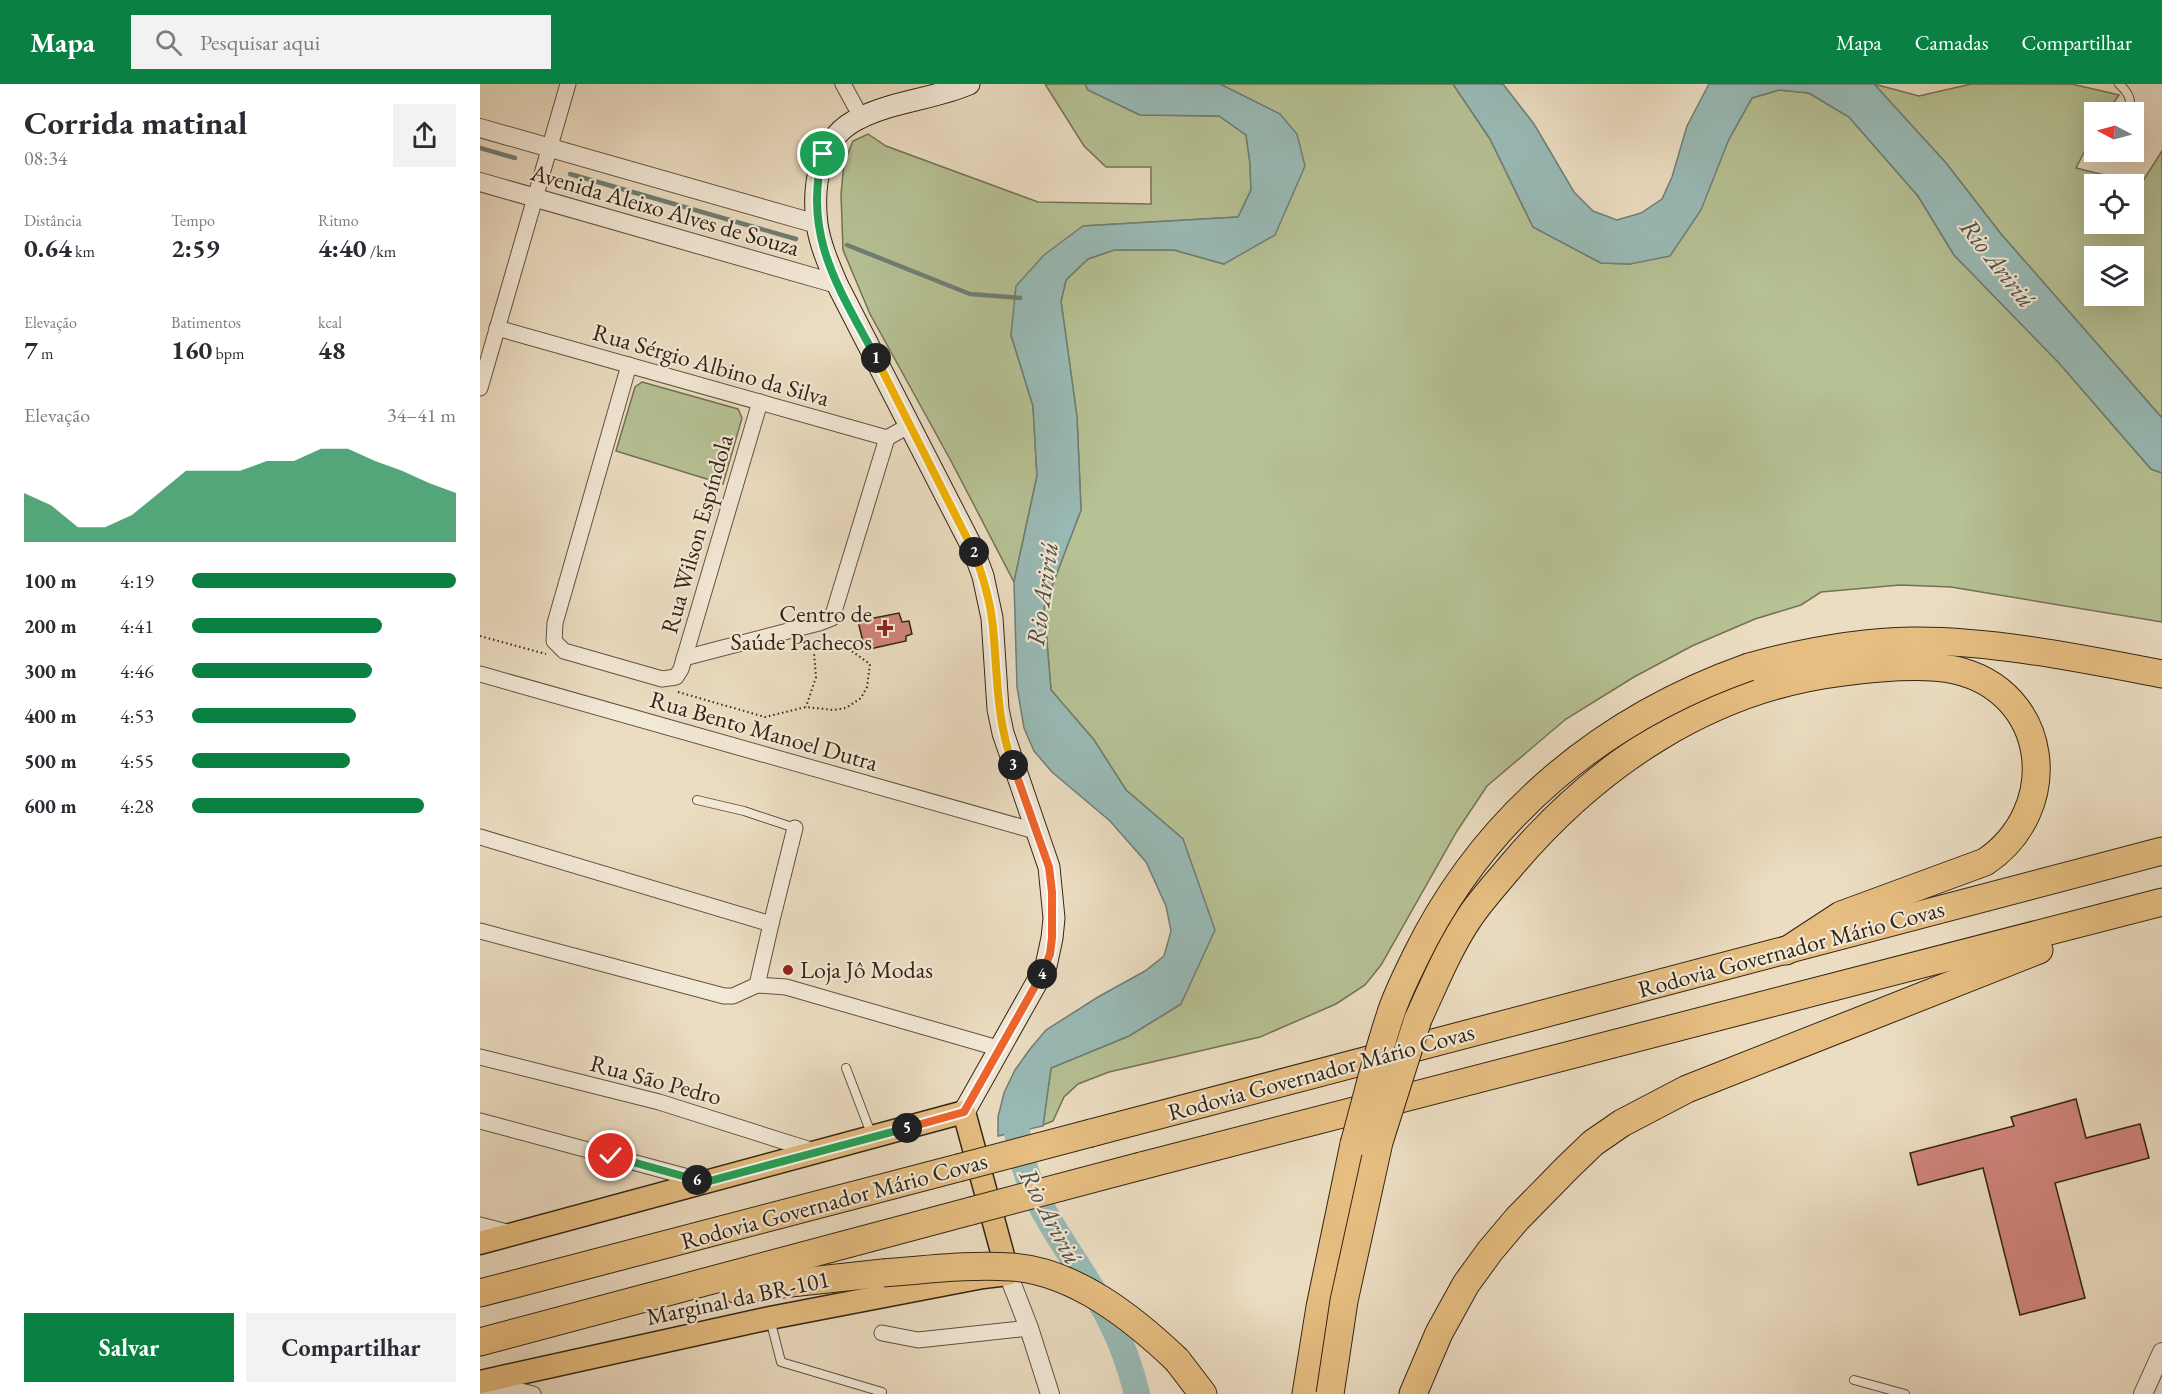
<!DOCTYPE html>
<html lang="pt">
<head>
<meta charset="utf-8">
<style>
  :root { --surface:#fff; --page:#f2f2f3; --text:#2b2b33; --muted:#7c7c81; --accent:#0b8043 }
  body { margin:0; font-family:"EB Garamond",serif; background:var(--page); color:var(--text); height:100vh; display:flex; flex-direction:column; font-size:22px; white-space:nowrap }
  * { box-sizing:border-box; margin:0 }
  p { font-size:20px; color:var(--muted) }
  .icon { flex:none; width:33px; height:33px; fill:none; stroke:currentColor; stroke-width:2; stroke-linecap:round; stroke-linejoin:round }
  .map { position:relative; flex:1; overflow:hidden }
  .side { display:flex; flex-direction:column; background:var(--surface); width:480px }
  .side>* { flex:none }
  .needle { width:39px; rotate:276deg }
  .buttons { position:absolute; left:1604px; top:18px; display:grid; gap:12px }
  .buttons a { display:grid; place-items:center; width:60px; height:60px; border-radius:0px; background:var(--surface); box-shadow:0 6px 24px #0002; font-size:30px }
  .pin { position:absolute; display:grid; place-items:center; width:51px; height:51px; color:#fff; margin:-26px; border:3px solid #fff; border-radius:50%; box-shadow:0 2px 6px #0007 }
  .km { position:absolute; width:30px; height:30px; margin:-15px; border-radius:50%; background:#222; color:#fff; font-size:16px; line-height:30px; text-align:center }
  .round { display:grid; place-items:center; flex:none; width:63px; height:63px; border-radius:0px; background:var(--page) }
  .summary { display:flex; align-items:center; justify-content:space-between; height:102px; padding:0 24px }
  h1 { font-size:33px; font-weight:700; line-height:45px }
  .metrics { display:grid; grid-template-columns:repeat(3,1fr); gap:9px; height:102px; padding:6px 24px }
  .metrics div { display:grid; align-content:center }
  .metrics b { font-size:26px; font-weight:700 }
  .metrics small { font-size:16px; font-weight:400 }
  .metrics p { font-size:16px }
  .chart { height:168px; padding:12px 24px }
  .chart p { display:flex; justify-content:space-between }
  .chart svg { width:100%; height:108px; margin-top:6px; fill:var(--accent); opacity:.7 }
  .button { display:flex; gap:12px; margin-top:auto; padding:12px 24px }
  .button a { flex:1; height:69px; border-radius:0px; background:var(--accent); color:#fff; font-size:24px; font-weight:700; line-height:69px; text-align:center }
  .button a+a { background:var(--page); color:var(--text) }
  ul { padding:0 24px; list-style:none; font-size:20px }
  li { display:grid; grid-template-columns:96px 72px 1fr; align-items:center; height:45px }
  li i { height:15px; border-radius:8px; background:var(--accent) }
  header { display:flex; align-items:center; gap:36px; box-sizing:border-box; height:84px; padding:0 30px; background:var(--accent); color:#fff }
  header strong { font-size:28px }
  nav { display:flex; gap:33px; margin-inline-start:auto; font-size:21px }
  .search { width:420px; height:54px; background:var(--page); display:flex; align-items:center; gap:15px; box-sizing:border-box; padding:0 21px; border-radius:0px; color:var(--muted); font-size:22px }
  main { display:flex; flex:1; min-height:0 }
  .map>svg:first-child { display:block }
  .green { fill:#b6c194; stroke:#747254; stroke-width:1.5; fill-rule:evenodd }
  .water { fill:#99bbb7; stroke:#6f7f76; stroke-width:1.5 }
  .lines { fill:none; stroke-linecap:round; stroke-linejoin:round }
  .stream { stroke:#6f7f76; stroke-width:4.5 }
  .river { stroke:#99bbb7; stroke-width:26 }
  .building { fill:#d0857b; stroke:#312415; stroke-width:1.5 }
  .service-casing { stroke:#605240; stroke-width:10 }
  .minor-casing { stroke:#605240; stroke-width:17 }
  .tertiary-casing { stroke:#605240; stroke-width:20 }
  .secondary-casing { stroke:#312415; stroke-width:23 }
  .primary-casing { stroke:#312415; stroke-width:25 }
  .motorway-casing { stroke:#312415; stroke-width:29 }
  .path { stroke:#312415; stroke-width:2; stroke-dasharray:1.5 3; stroke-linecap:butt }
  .service { stroke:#f3e9d7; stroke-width:8 }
  .minor { stroke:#f3e9d7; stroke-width:15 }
  .tertiary { stroke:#f3e9d7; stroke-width:18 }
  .secondary { stroke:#f3e9d7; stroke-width:21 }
  .primary { stroke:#e6be81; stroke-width:22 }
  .motorway { stroke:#e6be81; stroke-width:27 }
  .motorway-bridge-casing { stroke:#312415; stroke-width:29; stroke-linecap:butt }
  .motorway-bridge { stroke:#e6be81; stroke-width:27 }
  .split-1-casing { stroke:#fff; stroke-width:12 }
  .split-2-casing { stroke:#fff; stroke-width:12 }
  .split-3-casing { stroke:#fff; stroke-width:12 }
  .split-4-casing { stroke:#fff; stroke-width:12 }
  .split-5-casing { stroke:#fff; stroke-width:12 }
  .split-6-casing { stroke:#fff; stroke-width:12 }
  .split-7-casing { stroke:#fff; stroke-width:12 }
  .split-1 { stroke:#22a559; stroke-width:8 }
  .split-2 { stroke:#f5b400; stroke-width:8 }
  .split-3 { stroke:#f5b400; stroke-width:8 }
  .split-4 { stroke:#f0652b; stroke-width:8 }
  .split-5 { stroke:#f0652b; stroke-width:8 }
  .split-6 { stroke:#22a559; stroke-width:8 }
  .split-7 { stroke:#22a559; stroke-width:8 }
  .poi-dot { fill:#8f2418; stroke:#f3e9d7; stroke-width:2 }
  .labels { text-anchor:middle; stroke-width:4.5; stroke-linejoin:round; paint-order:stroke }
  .street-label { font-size:24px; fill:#312415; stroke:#f3e9d7 }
  .poi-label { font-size:24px; fill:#312415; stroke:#f3e9d7; text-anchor:end }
  .water-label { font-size:26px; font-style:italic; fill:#505146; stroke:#f3e9d7 }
</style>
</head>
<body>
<header>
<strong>Mapa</strong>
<div class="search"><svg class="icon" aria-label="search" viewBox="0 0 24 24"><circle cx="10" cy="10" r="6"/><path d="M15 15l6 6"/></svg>Pesquisar aqui</div>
<nav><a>Mapa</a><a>Camadas</a><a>Compartilhar</a></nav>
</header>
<main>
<section class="side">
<div class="summary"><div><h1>Corrida matinal</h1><p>08:34</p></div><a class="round"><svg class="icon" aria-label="share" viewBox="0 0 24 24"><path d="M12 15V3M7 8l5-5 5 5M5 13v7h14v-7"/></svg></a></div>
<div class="metrics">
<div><p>Distância</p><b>0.64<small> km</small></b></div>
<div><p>Tempo</p><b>2:59</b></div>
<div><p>Ritmo</p><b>4:40<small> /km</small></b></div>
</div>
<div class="metrics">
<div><p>Elevação</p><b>7<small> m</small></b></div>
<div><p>Batimentos</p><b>160<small> bpm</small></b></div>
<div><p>kcal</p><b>48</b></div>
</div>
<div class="chart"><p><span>Elevação</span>34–41 m</p>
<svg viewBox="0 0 160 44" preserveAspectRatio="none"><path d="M0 44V24L10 29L20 38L30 38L40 33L50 24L60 15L70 15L80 15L90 11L100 11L110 6L120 6L130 11L140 15L150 20L160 24V44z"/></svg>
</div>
<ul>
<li><b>100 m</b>4:19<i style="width:100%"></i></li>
<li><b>200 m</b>4:41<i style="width:72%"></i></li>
<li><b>300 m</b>4:46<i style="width:68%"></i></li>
<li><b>400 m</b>4:53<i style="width:62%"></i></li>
<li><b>500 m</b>4:55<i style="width:60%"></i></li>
<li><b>600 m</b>4:28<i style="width:88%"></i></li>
</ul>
<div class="button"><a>Salvar</a><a>Compartilhar</a></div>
</section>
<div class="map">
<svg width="1682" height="1310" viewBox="0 0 1682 1310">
  <rect width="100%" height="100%" fill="#ecddc2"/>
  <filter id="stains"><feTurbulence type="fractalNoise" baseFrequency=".00333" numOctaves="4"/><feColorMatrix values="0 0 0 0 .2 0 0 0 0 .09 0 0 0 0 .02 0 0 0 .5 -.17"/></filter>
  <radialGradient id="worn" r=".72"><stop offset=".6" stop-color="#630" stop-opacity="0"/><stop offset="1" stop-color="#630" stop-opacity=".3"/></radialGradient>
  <g class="green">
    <polygon points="565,0 605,0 608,6 660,31 739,32 766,51 770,79 771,106 758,133 603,142 531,251 553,322 557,392 534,498 471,377 390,230 363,166 361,110 364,79 373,57 388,50 406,62 558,118 671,120 671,83 626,83 604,62"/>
    <polygon points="740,0 973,0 1010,55 1053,143 1121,179 1150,180 1249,55 1272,14 1299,6 1329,9 1369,33 1438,112 1474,171 1579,279 1671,385 1682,389 1682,538 1471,503 1420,501 1341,508 1321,521 1275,535 1212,562 1154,593 1086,635 1007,702 977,747 901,881 885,901 856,920 780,953 629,988 598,1000 584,1013 573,1037 563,1041 571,984 649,952 701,920 703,755 646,706 614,656 571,606 564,523 601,426 597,333 581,217 586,196 608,175 634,166 694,166 744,180 800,30"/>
    <path d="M1394,0L1439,12L1491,0H1592L1639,11L1627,28H1614V49L1596,84L1661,100L1682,67V334L1521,150L1466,79ZM1614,100H1653V140H1614ZM1614,172H1653V212H1614Z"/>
    <polygon points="162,298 258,325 262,334 243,400 136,367 155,303"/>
  </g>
  <g class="water">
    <polygon points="605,0 740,0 800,30 817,50 825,82 795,151 744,180 694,166 634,166 608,175 586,196 581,217 597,333 601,426 564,523 571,606 614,656 646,706 703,755 735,846 701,920 649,952 571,984 563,1042 518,1052 518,1033 524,1009 535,986 550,965 566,946 618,913 665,887 684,872 691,847 686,822 666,778 630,737 572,688 554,667 544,644 537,603 534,498 557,392 553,322 531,251 536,202 564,171 603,142 758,133 771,106 770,79 766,51 739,32 660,31 608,6"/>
    <polygon points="973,0 1023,0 1054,40 1094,108 1113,127 1137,136 1161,129 1182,115 1192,93 1207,42 1229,0 1394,0 1466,79 1521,150 1682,334 1682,389 1671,385 1579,279 1474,171 1438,112 1369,33 1329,9 1299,6 1272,14 1249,55 1221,126 1190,172 1150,180 1121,179 1053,143 1010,55"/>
  </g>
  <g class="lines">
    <g class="stream">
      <polyline points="0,64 35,74"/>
      <polyline points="90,90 316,155"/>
      <polyline points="367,161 490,210 540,214"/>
    </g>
    <path class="river" d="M538,1015C534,1026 536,1036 537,1047C544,1121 601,1176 632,1240C643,1262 651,1286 657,1310"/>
  </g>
  <g class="building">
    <polygon points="419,529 422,538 429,537 432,550 426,552 426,557 385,566 378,537"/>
    <polygon points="1596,1015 1606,1054 1660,1040 1669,1074 1575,1099 1605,1214 1540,1231 1503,1084 1438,1101 1430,1069 1534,1042 1531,1033"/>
  </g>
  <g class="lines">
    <defs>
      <g id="service">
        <path d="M1639,0C1649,9 1652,16 1649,28"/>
        <polyline points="1653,59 1656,61"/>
        <polyline points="217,716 264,727 315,744"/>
        <polyline points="366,984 392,1052"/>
        <polyline points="290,1235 301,1278 402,1308"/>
        <polyline points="1374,1296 1425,1310"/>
      </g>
      <g id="minor">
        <polyline points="363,0 381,33"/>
        <polyline points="17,244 407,354 430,341"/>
        <polyline points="149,281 75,539 74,557 84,567 182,595 196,593 201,585 280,318"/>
        <polyline points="0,304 88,0"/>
        <polyline points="204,574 339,539 352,534 407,354"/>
        <polyline points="0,590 555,747"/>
        <polyline points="0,753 291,840 277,901 306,903 521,965"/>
        <polyline points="291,840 315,744"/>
        <polyline points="0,847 244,912 253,912 277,901"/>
        <polyline points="0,973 179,1018 334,1067"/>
        <polyline points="0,1037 223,1097"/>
        <polyline points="0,1141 31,1149"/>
        <polyline points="402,1249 438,1256 549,1244"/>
        <polyline points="3,1304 37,1306 53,1310"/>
      </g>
      <g id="tertiary">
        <polyline points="0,44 337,140"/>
        <polyline points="0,98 357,200"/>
        <polyline points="528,1190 549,1244 570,1310"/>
        <polyline points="1663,1310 1682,1268"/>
      </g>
      <path id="secondary" d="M484,1028L566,882L572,854L574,834L569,783L523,649L518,625L512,534L503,492L493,465L357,200C349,181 340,161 337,140C332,99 340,52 380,34C414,17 454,15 489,0"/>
      <polyline id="primary" points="0,1159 484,1028 528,1190 503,1193 290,1234 0,1298"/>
      <g id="motorway">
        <path d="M1269,583C1323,568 1376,558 1432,557C1511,556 1604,575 1682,590"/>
        <path d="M938,935C954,901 968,865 989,834C1001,816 1016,800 1030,783C1116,681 1229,604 1363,588C1396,584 1442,579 1475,586C1571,608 1583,726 1505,778L1361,831L1306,867"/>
        <polyline points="611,1049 1682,767"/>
        <polyline points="661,1082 1682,818"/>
        <polyline points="255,1205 403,1189"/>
        <polyline points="0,1209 478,1084"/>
        <polyline points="0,1258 491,1127"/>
        <polyline points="697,1276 723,1310"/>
        <polyline points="826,1310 840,1223 874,1060"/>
        <polyline points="933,1310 959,1249 986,1200 1010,1167 1037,1135 1087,1084 1113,1059 1142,1039 1207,1005 1559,866"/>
      </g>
    </defs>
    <use href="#service" class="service-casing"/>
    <use href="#minor" class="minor-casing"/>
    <use href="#tertiary" class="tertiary-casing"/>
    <use href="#secondary" class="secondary-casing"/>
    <use href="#primary" class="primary-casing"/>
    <use href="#motorway" class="motorway-casing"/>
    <g class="path">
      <polyline points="0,552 66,570"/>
      <polyline points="198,608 285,633 326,623 354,626 366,624 381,614 387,603 390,580 363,561 349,556 339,560 334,569 336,593 326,623"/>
    </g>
    <use href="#service" class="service"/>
    <use href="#minor" class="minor"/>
    <use href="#tertiary" class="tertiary"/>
    <use href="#secondary" class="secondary"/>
    <use href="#primary" class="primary"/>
    <use href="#motorway" class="motorway"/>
    <defs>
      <g id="motorway-bridge">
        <path d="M874,1060C886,1017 896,974 910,932C916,912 926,893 935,874C1004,732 1122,635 1269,583"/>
        <polyline points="478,1084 611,1049"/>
        <polyline points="491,1127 661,1082"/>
        <path d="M403,1189C445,1186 489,1180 531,1183C594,1187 653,1234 697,1276"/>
        <polyline points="850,1310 864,1217 899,1058 938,935"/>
      </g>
    </defs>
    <use href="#motorway-bridge" class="motorway-bridge-casing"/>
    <use href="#motorway-bridge" class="motorway-bridge"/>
  </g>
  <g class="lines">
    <defs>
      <path id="split-1" d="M343,70C322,152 359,204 396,274"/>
      <polyline id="split-2" points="396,274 494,468"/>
      <path id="split-3" d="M494,468C502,490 509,512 512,535C518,584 515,633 533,681"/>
      <polyline id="split-4" points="533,681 569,783 572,808 572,854 570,870 562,890"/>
      <polyline id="split-5" points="427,1044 484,1028 562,890"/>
      <polyline id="split-6" points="217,1096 226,1098 427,1044"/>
      <polyline id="split-7" points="131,1072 217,1096"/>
    </defs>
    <use href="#split-1" class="split-1-casing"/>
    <use href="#split-2" class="split-2-casing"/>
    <use href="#split-3" class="split-3-casing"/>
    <use href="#split-4" class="split-4-casing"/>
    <use href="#split-5" class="split-5-casing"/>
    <use href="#split-6" class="split-6-casing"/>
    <use href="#split-7" class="split-7-casing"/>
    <use href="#split-1" class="split-1"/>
    <use href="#split-2" class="split-2"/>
    <use href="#split-3" class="split-3"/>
    <use href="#split-4" class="split-4"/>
    <use href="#split-5" class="split-5"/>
    <use href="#split-6" class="split-6"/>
    <use href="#split-7" class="split-7"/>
  </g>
  <g class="poi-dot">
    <path d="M402 535h6v6h6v6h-6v6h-6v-6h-6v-6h6z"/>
    <circle cx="308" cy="886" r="6"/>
  </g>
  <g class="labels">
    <g class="street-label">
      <text transform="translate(185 126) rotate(16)" y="8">Avenida Aleixo Alves de Souza</text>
      <text transform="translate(231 281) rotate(16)" y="8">Rua Sérgio Albino da Silva</text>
      <text transform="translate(217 450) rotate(-74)" y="8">Rua Wilson Espíndola</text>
      <text transform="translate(284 647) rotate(16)" y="8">Rua Bento Manoel Dutra</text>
      <text transform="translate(1311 865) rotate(-15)" y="8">Rodovia Governador Mário Covas</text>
      <text transform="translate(841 988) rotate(-15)" y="8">Rodovia Governador Mário Covas</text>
      <text transform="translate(176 996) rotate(15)" y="8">Rua São Pedro</text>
      <text transform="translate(354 1117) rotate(-15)" y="8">Rodovia Governador Mário Covas</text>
      <text transform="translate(258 1214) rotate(-12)" y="8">Marginal da BR-101</text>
    </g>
    <g class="poi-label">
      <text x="392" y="538">Centro de<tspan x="392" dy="28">Saúde Pachecos</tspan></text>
      <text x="320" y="894" text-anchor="start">Loja Jô Modas</text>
    </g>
    <g class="water-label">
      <text transform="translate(1518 179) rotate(52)" y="9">Rio Aririú</text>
      <text transform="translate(562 510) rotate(-82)" y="9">Rio Aririú</text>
      <text transform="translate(571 1132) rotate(62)" y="9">Rio Aririú</text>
    </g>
  </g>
  <rect width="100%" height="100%" filter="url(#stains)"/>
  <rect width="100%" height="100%" fill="url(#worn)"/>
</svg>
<div class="buttons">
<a><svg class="needle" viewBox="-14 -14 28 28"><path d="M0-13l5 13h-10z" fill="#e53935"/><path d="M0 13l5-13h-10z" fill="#7c7c81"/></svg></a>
<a><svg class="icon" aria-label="locate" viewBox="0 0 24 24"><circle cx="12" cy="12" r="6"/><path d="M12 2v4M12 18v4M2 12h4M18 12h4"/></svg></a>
<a><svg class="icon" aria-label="layers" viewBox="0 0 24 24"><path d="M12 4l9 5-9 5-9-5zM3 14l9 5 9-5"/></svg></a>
</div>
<div class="pin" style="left:343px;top:70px;background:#1e9e55"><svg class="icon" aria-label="arrive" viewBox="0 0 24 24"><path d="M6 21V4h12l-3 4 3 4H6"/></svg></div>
<div class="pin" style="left:131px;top:1072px;background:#d93025"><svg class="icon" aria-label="check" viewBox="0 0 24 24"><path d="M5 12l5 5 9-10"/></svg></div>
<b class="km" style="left:396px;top:274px">1</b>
<b class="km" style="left:494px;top:468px">2</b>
<b class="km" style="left:533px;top:681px">3</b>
<b class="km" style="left:562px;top:890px">4</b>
<b class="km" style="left:427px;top:1044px">5</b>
<b class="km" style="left:217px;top:1096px">6</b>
</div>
</main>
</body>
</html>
